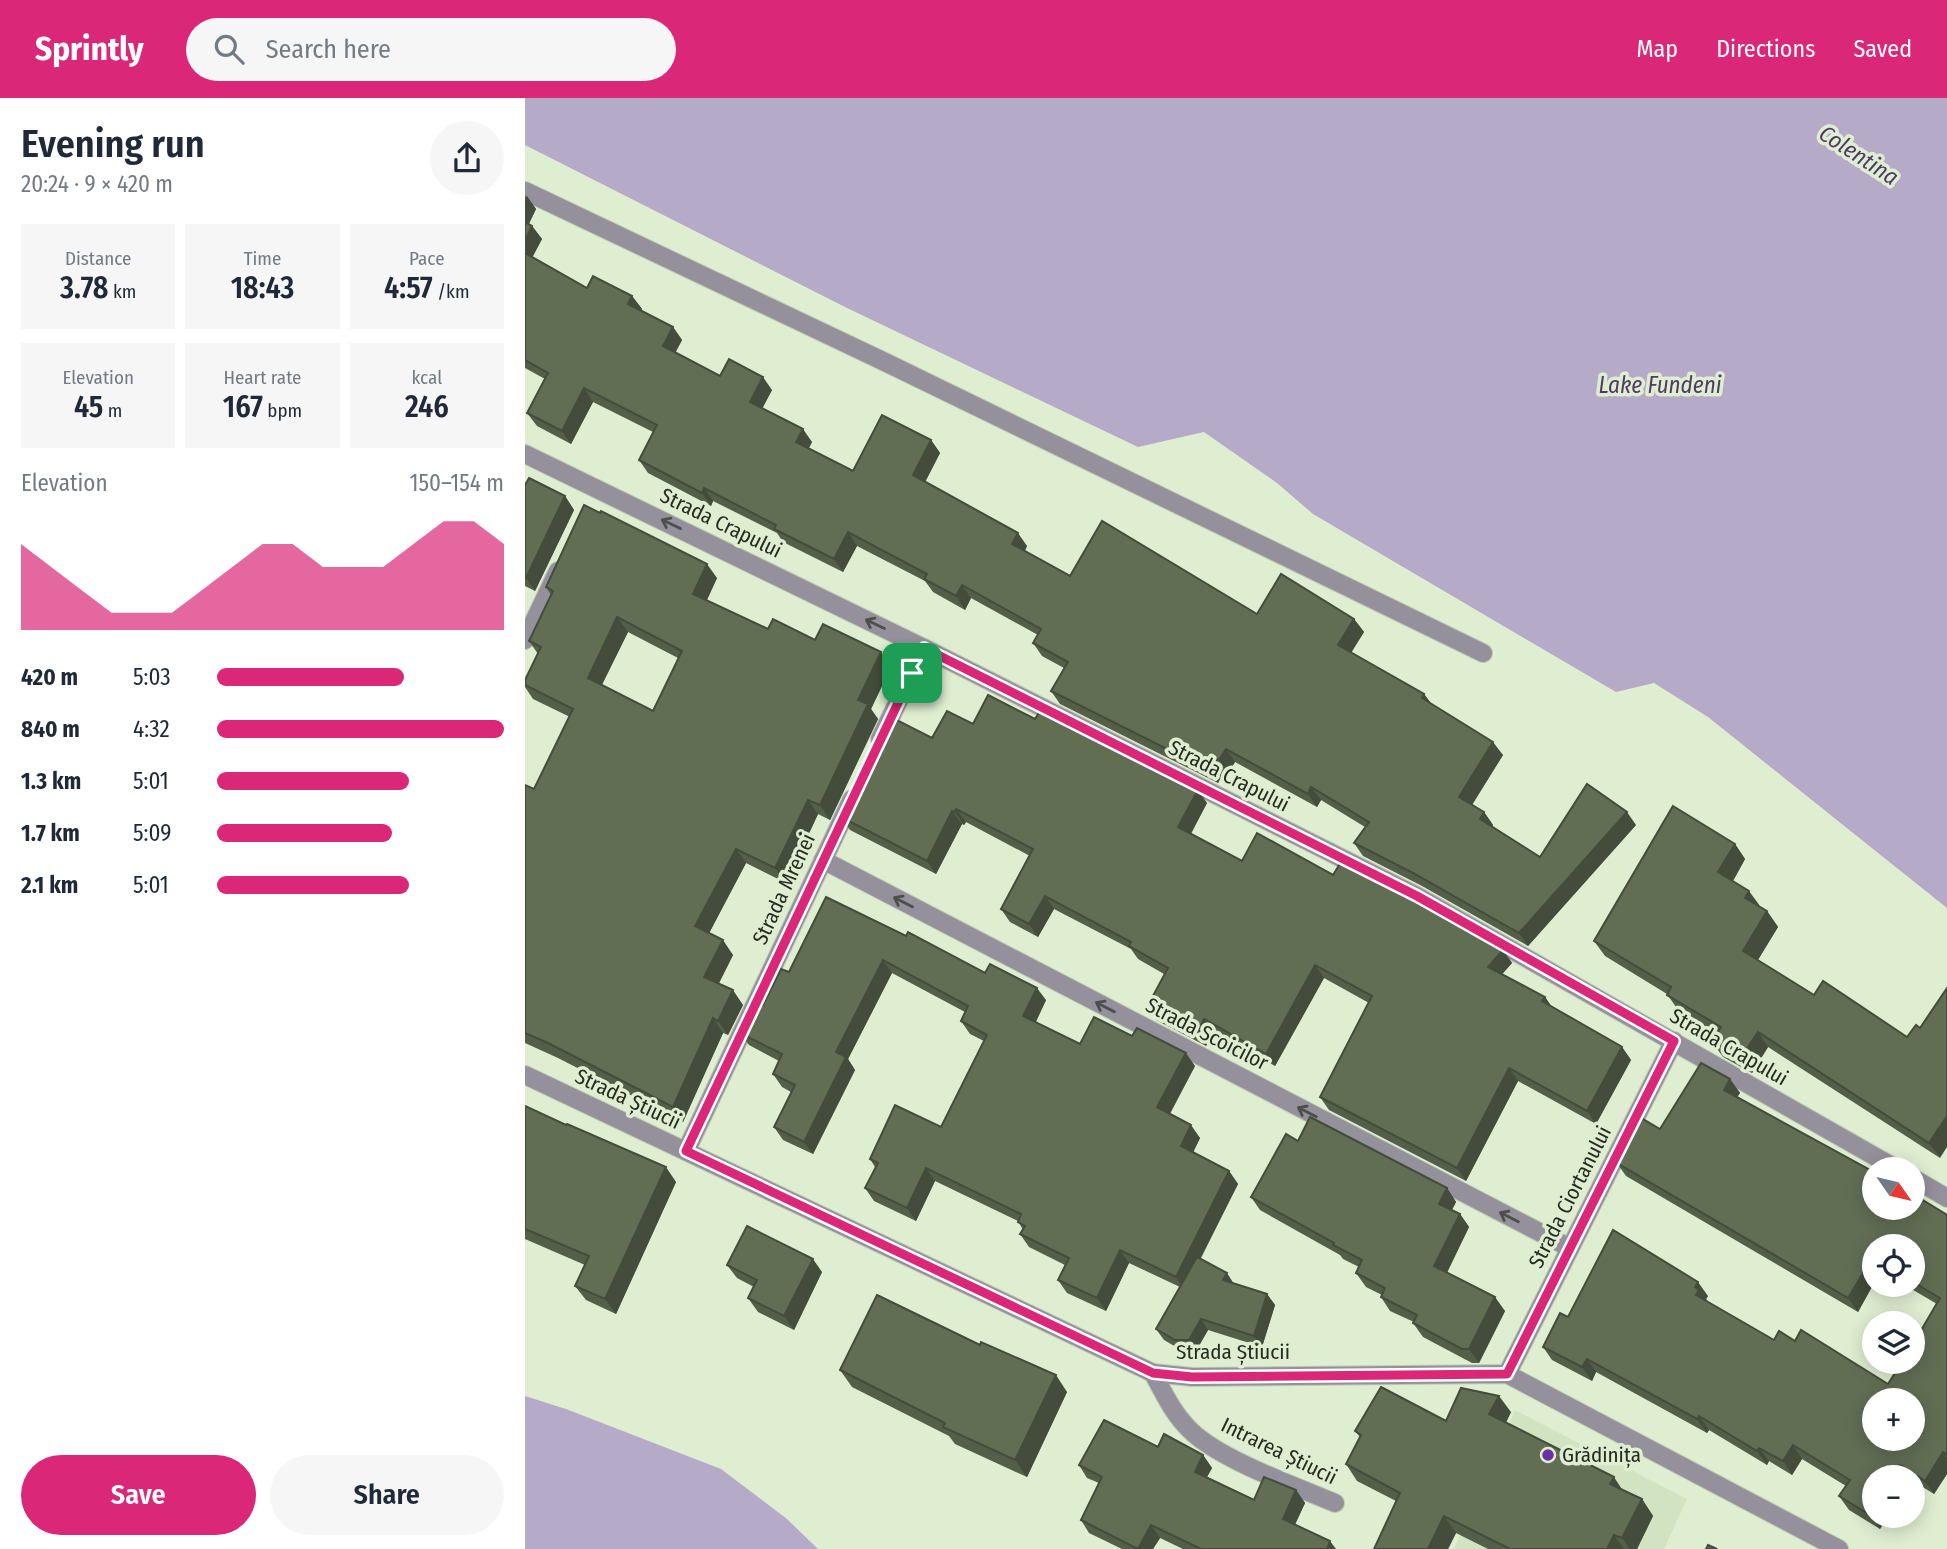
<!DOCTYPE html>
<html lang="en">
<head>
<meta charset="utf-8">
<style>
  :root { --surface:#fff; --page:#f6f6f7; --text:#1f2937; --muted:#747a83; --accent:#db2777 }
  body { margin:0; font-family:"Fira Sans Condensed",sans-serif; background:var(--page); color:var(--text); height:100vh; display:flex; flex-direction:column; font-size:26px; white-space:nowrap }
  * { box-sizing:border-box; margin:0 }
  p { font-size:23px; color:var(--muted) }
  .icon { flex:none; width:38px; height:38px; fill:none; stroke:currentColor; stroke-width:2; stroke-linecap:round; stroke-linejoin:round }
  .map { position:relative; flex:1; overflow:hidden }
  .details { display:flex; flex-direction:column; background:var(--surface); width:525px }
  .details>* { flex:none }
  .needle { width:46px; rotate:124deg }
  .tools { position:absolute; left:1337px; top:1059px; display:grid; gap:14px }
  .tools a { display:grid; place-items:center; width:63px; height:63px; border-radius:50%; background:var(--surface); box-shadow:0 4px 18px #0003; font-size:35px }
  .pin { position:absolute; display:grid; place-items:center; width:60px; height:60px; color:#fff; margin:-30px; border-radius:14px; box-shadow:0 4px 10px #0006 }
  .round { display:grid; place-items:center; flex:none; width:74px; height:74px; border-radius:37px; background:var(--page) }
  .overview { display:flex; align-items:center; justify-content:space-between; height:119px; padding:0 21px }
  h1 { font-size:38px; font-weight:600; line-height:52px }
  .stats { display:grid; grid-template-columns:repeat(3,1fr); gap:10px; height:119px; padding:7px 21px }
  .stats div { display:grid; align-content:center; border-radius:0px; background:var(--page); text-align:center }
  .stats b { font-size:30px; font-weight:600 }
  .stats small { font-size:19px; font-weight:400 }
  .stats p { font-size:19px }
  .chart { height:196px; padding:14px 21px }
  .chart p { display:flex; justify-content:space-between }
  .chart svg { width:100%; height:126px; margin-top:7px; fill:var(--accent); opacity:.7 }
  .action { display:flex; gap:14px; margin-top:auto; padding:14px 21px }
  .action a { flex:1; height:80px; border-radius:42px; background:var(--accent); color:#fff; font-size:28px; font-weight:600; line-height:80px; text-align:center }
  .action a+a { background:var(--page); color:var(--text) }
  ul { padding:0 21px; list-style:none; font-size:23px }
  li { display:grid; grid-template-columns:112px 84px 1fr; align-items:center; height:52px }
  li i { height:18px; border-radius:9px; background:var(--accent) }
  header { display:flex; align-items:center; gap:42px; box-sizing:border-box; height:98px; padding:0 35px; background:var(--accent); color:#fff }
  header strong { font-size:33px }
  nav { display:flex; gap:38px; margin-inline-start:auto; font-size:24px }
  .search { width:490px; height:63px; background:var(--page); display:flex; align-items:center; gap:18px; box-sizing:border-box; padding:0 24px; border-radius:38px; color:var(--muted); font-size:26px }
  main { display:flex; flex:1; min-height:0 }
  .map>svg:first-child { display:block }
  .built { fill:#d1e3c0 }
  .water { fill:#b5aac7 }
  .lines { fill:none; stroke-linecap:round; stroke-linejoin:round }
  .street-casing { stroke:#becbb1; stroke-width:20 }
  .street { stroke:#94909c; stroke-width:18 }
  .wall { fill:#535f48; fill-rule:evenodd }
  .shaded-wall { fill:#444d3b }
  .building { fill:#616e54; stroke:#444d3b; stroke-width:2; fill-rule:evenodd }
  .oneway { stroke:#4c4f4c }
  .route-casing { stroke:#fff; stroke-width:14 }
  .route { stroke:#db2777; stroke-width:9 }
  .poi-dot { fill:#6b30a6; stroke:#dfeed1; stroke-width:2.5 }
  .labels { text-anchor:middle; stroke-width:7; stroke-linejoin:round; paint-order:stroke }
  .street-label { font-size:21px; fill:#262c21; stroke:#dfeed1 }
  .poi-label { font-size:21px; fill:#262c21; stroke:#dfeed1; text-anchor:start }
  .water-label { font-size:23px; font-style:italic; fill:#4d3b65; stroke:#dfeed1 }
</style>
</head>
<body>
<header>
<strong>Sprintly</strong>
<div class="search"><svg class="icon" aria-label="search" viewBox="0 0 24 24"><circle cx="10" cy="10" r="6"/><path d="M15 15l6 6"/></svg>Search here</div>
<nav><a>Map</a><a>Directions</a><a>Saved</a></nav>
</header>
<main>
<section class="details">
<div class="overview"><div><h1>Evening run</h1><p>20:24 · 9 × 420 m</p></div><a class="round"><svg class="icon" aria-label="share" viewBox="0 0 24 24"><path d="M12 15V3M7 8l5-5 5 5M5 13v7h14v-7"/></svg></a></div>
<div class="stats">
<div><p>Distance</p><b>3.78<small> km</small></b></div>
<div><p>Time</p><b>18:43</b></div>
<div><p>Pace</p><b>4:57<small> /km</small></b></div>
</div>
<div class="stats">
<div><p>Elevation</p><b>45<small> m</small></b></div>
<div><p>Heart rate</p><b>167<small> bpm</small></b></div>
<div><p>kcal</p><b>246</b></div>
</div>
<div class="chart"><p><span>Elevation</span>150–154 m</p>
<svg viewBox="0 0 160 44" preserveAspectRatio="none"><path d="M0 44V14L10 22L20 30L30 38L40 38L50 38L60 30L70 22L80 14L90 14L100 22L110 22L120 22L130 14L140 6L150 6L160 14V44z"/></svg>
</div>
<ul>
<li><b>420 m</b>5:03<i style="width:65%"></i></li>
<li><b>840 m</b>4:32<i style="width:100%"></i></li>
<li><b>1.3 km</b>5:01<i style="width:67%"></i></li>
<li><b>1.7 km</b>5:09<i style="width:61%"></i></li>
<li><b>2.1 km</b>5:01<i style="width:67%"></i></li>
</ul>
<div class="action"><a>Save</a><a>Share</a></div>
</section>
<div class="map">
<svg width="1422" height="1451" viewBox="0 0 1422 1451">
  <rect width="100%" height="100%" fill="#dfeed1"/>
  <polygon class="built" points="990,1312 1162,1401 1139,1451 929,1451"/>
  <g class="water">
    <polygon points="0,0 1422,0 1422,810 1183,619 1129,585 1091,594 788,416 752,385 679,334 613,349 320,209 0,47"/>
    <polygon points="0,1298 41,1311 196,1371 262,1421 293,1451 0,1451"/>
  </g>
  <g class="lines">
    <defs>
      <g id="street">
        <polyline points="0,93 362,265 958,555"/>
        <polyline points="0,356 399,550 892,798 1372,1071"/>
        <polyline points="0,542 33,473"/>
        <polyline points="355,641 399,550"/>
        <polyline points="298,762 1045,1150"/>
        <polyline points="0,977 628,1275 667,1279 982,1276 1314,1451"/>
        <polyline points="161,1053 327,701"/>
        <polyline points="1388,1080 1422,1100"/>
        <path d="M628,1275C639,1296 649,1317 666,1333C696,1362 770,1388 810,1405"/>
        <polyline points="982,1276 1149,943"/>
      </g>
    </defs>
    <use href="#street" class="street-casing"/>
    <use href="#street" class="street"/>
  </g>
  <g class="wall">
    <polygon points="0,97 11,111 4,126 7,128 17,141 7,159 62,190 107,198 117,211 116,212 148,229 157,242 150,255 195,278 247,292 237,310 287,344 283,351 328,373 406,342 415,355 400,384 502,448 500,453 545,478 732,516 829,521 839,534 826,554 899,596 906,606 978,657 947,706 959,714 968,727 967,728 1015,759 1111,727 1003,848 897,788 838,758 829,745 840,729 796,702 792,709 710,664 703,675 699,673 693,685 535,606 526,593 539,570 517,558 508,545 513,537 446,500 440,512 408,494 400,483 332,448 318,474 258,444 252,435 188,403 186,408 123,375 114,362 128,334 68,304 46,346 12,328 2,315 20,281 0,270"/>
    <polygon points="0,387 40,398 49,412 10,493 0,488"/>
    <path d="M192,480L182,502L243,531L290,542L366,569L346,611L353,621L305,722L293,716L261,785L221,765L184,835L208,857L194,885L218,907L203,937L198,935L158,1024L33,960L0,945V687L9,691L45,619L8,601L0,589V582L13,556L4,543L26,497L21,489ZM103,534L153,560L128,613L77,587Z"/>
    <polygon points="510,621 682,705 666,736 717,763 808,777 978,852 987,865 977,876 1020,899 1026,908 1097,949 1106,962 1071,1026 993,983 941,1083 804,1012 795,999 844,905 799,880 750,968 688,934 681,948 631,922 622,909 639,876 613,861 606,851 529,811 513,839 485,824 476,811 505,758 441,724 439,727 437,726 411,776 325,732 316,719 407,640 448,626"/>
    <polygon points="1210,746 1220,761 1208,783 1234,808 1242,813 1253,829 1233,862 1289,897 1298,883 1415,1060 1243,949 1227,975 1198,959 1187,944 1192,936 1153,912 1142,896 1080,858 1069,843"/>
    <polygon points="381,838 521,902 511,924 555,946 670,968 645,1016 675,1040 668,1054 704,1073 713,1086 675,1160 709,1186 742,1196 750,1207 737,1249 683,1232 671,1253 658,1253 639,1242 631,1231 655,1189 604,1165 581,1213 542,1195 533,1182 540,1167 504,1149 495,1136 498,1132 493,1123 410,1083 391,1123 349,1103 340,1090 350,1069 345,1061 416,1029 459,943 445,936 436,923 440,914 367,875 323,961 330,972 288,1056 258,1042 249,1029 266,994 257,989 248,976 254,963 224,947 215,935 238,907 264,874"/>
    <polygon points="1205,981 1215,995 1212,999 1422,1117 1422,1376 1409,1396 1388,1383 1388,1379 1349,1379 1349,1418 1363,1418 1355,1431 1324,1412 1314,1398 1321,1388 1277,1361 1267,1377 1244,1363 1242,1367 1184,1332 1182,1335 1071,1274 1067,1283 1027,1262 1018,1249 1043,1219 1183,1198 1181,1201 1183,1204 1249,1242 1270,1243 1363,1286 1412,1206 1378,1186 1388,1186 1388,1148 1349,1148 1349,1185 1333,1214 1101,1078 1092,1065 1135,1031"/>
    <polygon points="0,1008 151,1084 91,1216 61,1202 50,1188 60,1167 0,1141"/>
    <polygon points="773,1043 922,1090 931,1104 927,1112 935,1116 944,1129 922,1175 980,1213 954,1265 947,1265 898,1239 888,1225 889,1224 865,1213 856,1199 857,1197 841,1189 831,1175 834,1169 818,1161 815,1157 735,1112 726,1099"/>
    <polygon points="202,1167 297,1174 269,1232 233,1214 223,1200 229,1189 212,1180"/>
    <polygon points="315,1272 542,1294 502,1379 430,1346 424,1338 327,1289"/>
    <polygon points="986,1314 981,1325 1098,1392 1117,1401 1128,1418 1112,1451 963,1451 931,1435 923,1451 849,1451 871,1403 832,1383 821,1366 835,1339 830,1333"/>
    <polygon points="633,1349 678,1357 687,1370 682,1379 729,1402 771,1392 780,1405 770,1427 811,1451 658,1451 635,1440 628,1451 597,1451 564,1435 556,1422 574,1385 562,1380 554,1367"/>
  </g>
  <g class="shaded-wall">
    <polygon points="2,98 11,111 0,133 0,102"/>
    <polygon points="7,128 17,141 4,166 0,160 0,143"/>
    <polygon points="107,198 117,211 113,219 103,206"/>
    <polygon points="148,229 157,242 147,261 138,248"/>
    <polygon points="238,279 247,292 234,317 225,304"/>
    <polygon points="59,290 68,304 46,346 37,333"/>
    <polygon points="278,331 287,344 280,358 271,344"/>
    <polygon points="406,342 415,355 397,390 388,377"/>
    <polygon points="179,390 188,403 186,408 177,395"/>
    <polygon points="40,398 49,412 10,493 1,480"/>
    <polygon points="323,434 332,448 318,474 309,461"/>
    <polygon points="493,435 502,448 496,459 487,446"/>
    <polygon points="182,466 192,480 178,510 168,496"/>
    <polygon points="437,487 446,500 440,512 431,498"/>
    <polygon points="92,519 103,534 73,594 63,580"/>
    <polygon points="829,521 839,534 823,560 813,547"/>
    <polygon points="356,554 366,569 346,611 353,621 305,722 295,707 333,602"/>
    <polygon points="899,596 909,609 897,600"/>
    <polygon points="968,644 978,657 944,712 934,699"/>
    <polygon points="701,651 710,664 703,675 694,662"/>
    <polygon points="690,660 699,673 693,685 684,672"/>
    <polygon points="786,689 796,702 792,709 783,696"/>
    <polygon points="673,692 682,705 662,742 653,729"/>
    <polygon points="283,702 293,716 261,785 250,770"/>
    <polygon points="431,711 441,724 439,727 430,714"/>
    <polygon points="427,713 437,726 411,776 402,763"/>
    <polygon points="959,714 968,727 964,734 955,721"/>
    <polygon points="1102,714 1111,727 1003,848 994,835"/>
    <polygon points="1210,746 1220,761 1204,790 1193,774"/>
    <polygon points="211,751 221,765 180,843 170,828"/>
    <polygon points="1224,793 1235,808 1220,800"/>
    <polygon points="520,798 529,811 513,839 504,826"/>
    <polygon points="1242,813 1253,829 1229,868 1218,853"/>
    <polygon points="198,842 208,857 190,893 179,879"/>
    <polygon points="978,852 987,865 972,882 963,869"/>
    <polygon points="358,862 367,875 323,961 330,972 288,1056 279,1044 311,954"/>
    <polygon points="790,867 799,880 750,968 741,956"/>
    <polygon points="512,890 521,902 507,931 498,918"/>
    <polygon points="208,892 218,907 203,937 193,923"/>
    <polygon points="1020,899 1029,912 1017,903"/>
    <polygon points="188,920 198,935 158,1024 148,1009"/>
    <polygon points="679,921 688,934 681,948 672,935"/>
    <polygon points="1233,934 1243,949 1227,975 1216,960"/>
    <polygon points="1097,949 1106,962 1071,1026 1062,1013"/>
    <polygon points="661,955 670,968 641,1022 632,1009"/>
    <polygon points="984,970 993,983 941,1083 932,1070"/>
    <polygon points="1205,981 1215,995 1208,1005 1199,992"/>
    <polygon points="1422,1018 1422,1049 1415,1060 1404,1045"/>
    <polygon points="666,1027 675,1040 665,1061 656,1048"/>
    <polygon points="141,1069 151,1084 91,1216 80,1201"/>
    <polygon points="401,1070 410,1083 391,1123 382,1110"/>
    <polygon points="704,1073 713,1086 660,1192 651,1179"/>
    <polygon points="922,1090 931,1104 923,1119 914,1106"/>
    <polygon points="935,1116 944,1129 918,1182 909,1168"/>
    <polygon points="595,1152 604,1165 581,1213 572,1200"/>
    <polygon points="1347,1160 1349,1164 1349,1185 1333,1214 1323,1200"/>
    <polygon points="288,1161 297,1174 269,1232 259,1218"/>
    <polygon points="702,1175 709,1186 698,1182"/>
    <polygon points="1173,1184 1183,1198 1181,1201 1184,1205 1171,1197 1170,1189"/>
    <polygon points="742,1196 750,1207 737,1249 729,1238"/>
    <polygon points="970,1199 980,1213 954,1265 944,1251"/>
    <polygon points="676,1221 683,1232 671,1253 664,1242"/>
    <polygon points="1062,1261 1071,1274 1067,1283 1057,1269"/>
    <polygon points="531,1277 542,1294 502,1379 490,1362"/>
    <polygon points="974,1298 986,1314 976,1333 964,1316"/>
    <polygon points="1174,1318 1184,1332 1182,1335 1172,1321"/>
    <polygon points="1268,1347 1277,1361 1267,1377 1258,1363"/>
    <polygon points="1234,1350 1244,1363 1242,1367 1232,1353"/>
    <polygon points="1418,1354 1422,1360 1422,1376 1409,1396 1400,1383"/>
    <polygon points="678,1357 687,1370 678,1386 670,1374"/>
    <polygon points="1375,1367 1383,1379 1368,1379"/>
    <polygon points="1089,1379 1100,1396 1085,1386"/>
    <polygon points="771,1392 780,1405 766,1434 758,1421"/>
    <polygon points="1117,1401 1128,1418 1112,1451 1105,1451 1097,1440"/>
    <polygon points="1349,1410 1349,1418 1363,1418 1355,1431 1345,1417"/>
    <polygon points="919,1418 931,1435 923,1451 903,1451"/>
    <polygon points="626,1427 635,1440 628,1451 613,1451"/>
    <polygon points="1089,1437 1099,1451 1082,1451"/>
    <polygon points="805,1443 811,1451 802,1451"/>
  </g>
  <g class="building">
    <polygon points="0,124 7,128 0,143"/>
    <polygon points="0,155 62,190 68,178 107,198 103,206 148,229 138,248 195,278 204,261 238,279 225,304 278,331 271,344 328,373 357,317 406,342 388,377 493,435 487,446 545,478 577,423 732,516 756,476 829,521 813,547 899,596 897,600 968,644 934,699 959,714 955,721 1015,759 1062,686 1102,714 994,835 888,775 829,745 844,724 786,689 783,696 701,651 694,662 690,660 684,672 526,593 543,564 508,545 516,531 437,487 431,498 399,481 402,476 323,434 309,461 249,431 251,427 179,390 177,395 114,362 132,327 59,290 37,333 2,315 23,275 0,262"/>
    <polygon points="4,380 40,398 1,480 0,479 0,387"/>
    <path d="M59,407L75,415L76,413L182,466L168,496L243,531L248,521L290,542L298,526L356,554L333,602L343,606L295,707L283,702L250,770L211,751L170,828L198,842L179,879L208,892L193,923L188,920L148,1009L23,945L0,935V687L9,691L48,611L0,587V582L16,549L4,543L28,493L21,489ZM92,519L157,553L128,613L63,580Z"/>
    <polygon points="463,597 510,621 515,613 673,692 653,729 717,763 732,735 808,777 816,764 878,795 978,852 963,869 1020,899 1017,903 1097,949 1062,1013 984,970 932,1070 795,999 847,898 790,867 741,956 679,921 672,935 622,909 643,870 604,848 606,844 520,798 504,826 476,811 508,751 431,711 430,714 427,713 402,763 316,719 364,618 407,640 422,613 448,626"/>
    <polygon points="1148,708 1210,746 1193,774 1224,793 1220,800 1242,813 1218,853 1289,897 1298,883 1382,939 1391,927 1395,930 1422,890 1422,1018 1404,1045 1233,934 1216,960 1187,944 1196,929 1142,897 1146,889 1069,843"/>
    <polygon points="301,799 381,838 383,834 460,875 465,866 512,890 498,918 555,946 569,919 607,938 612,930 661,955 632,1009 666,1027 656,1048 704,1073 651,1179 595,1152 572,1200 533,1182 544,1160 495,1136 500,1128 493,1124 496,1116 401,1070 382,1110 340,1090 353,1065 345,1061 370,1007 416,1029 462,937 436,923 443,908 358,862 311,954 321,959 279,1044 249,1029 270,987 248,976 257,956 215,935 229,903 238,907 256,871 264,874"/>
    <path d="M1176,965L1205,981L1199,992L1349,1074V1110H1388V1096L1422,1117V1357L1418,1354L1400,1383L1375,1367L1368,1379H1349V1410L1345,1417L1314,1398L1325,1382L1268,1347L1258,1363L1234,1350L1232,1353L1174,1318L1172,1321L1062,1261L1057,1269L1018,1249L1035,1215L1043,1219L1088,1132L1173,1184L1170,1189L1174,1192L1171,1197L1249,1242L1254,1233L1270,1243L1276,1232L1363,1286L1377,1264H1388V1246L1415,1200L1388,1184V1148H1349V1162L1347,1160L1323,1200L1092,1065L1116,1020L1135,1031ZM1349,1302H1388V1340H1349Z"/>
    <polygon points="0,1008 41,1027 42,1026 141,1069 80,1201 50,1188 64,1158 0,1131"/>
    <polygon points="785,1019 922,1090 914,1106 935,1116 909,1168 970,1199 944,1251 937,1251 888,1225 892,1217 856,1199 860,1190 831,1175 837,1162 808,1147 809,1145 726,1099 761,1036 773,1043"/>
    <polygon points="222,1128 288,1161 259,1218 223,1200 232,1182 202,1167"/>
    <polygon points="672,1159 702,1175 698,1182 742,1196 729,1238 676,1221 664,1242 650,1242 631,1231"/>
    <polygon points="352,1197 455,1247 456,1244 531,1277 490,1362 418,1329 420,1325 315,1272"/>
    <polygon points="856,1289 921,1323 936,1290 974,1298 964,1316 1089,1379 1085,1386 1117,1401 1097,1440 1089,1437 1082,1451 985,1451 919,1418 903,1451 849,1451 875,1395 821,1366 836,1337 830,1333"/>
    <polygon points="579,1322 633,1349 639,1336 678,1357 670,1374 729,1402 739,1379 771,1392 758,1421 805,1443 802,1451 676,1451 626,1427 613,1451 556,1422 577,1379 554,1367"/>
    <polygon points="1183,1447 1192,1451 1181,1451"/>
  </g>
  <defs><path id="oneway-shaft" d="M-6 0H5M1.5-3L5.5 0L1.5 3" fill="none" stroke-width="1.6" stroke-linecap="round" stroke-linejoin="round" transform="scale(1.75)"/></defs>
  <g class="oneway">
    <use href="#oneway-shaft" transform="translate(146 426) rotate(-154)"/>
    <use href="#oneway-shaft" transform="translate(350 526) rotate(-154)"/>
    <use href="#oneway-shaft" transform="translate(378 804) rotate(-153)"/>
    <use href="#oneway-shaft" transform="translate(580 909) rotate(-153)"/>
    <use href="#oneway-shaft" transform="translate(782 1014) rotate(-153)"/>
    <use href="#oneway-shaft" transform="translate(984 1119) rotate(-153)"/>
  </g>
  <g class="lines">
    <defs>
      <polygon id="route" points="399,550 892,798 1149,943 982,1276 667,1279 628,1275 161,1053"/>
    </defs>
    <use href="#route" class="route-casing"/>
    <use href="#route" class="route"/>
  </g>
  <circle class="poi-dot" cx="1023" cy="1357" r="7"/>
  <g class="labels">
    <g class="street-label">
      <text transform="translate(196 425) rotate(26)" y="7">Strada Crapului</text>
      <text transform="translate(704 678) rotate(27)" y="7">Strada Crapului</text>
      <text transform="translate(259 791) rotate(-65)" y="7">Strada Mrenei</text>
      <text transform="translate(682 936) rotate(27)" y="7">Strada Scoicilor</text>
      <text transform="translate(1204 949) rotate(30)" y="7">Strada Crapului</text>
      <text transform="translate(103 1001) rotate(25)" y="7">Strada Știucii</text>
      <text transform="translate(1045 1099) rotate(-63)" y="7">Strada Ciortanului</text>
      <text x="708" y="1261">Strada Știucii</text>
      <text transform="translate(754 1353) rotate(26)" y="7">Intrarea Știucii</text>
    </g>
    <g class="poi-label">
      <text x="1037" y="1364">Grădinița</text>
    </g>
    <g class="water-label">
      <text transform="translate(1334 57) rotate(33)" y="8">Colentina</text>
      <text x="1135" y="295">Lake Fundeni</text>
    </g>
  </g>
</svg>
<div class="tools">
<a><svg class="needle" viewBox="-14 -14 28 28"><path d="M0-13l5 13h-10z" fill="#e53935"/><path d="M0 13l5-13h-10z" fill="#747a83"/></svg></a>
<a><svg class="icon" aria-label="locate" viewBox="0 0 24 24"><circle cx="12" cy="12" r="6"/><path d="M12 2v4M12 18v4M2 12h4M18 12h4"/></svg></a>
<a><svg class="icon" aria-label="layers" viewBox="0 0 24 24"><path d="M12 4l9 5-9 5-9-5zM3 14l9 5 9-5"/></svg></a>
<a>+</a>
<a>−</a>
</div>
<div class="pin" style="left:387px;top:575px;background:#1e9e55"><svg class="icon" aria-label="arrive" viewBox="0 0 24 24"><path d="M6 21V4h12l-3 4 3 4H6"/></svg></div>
</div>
</main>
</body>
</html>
